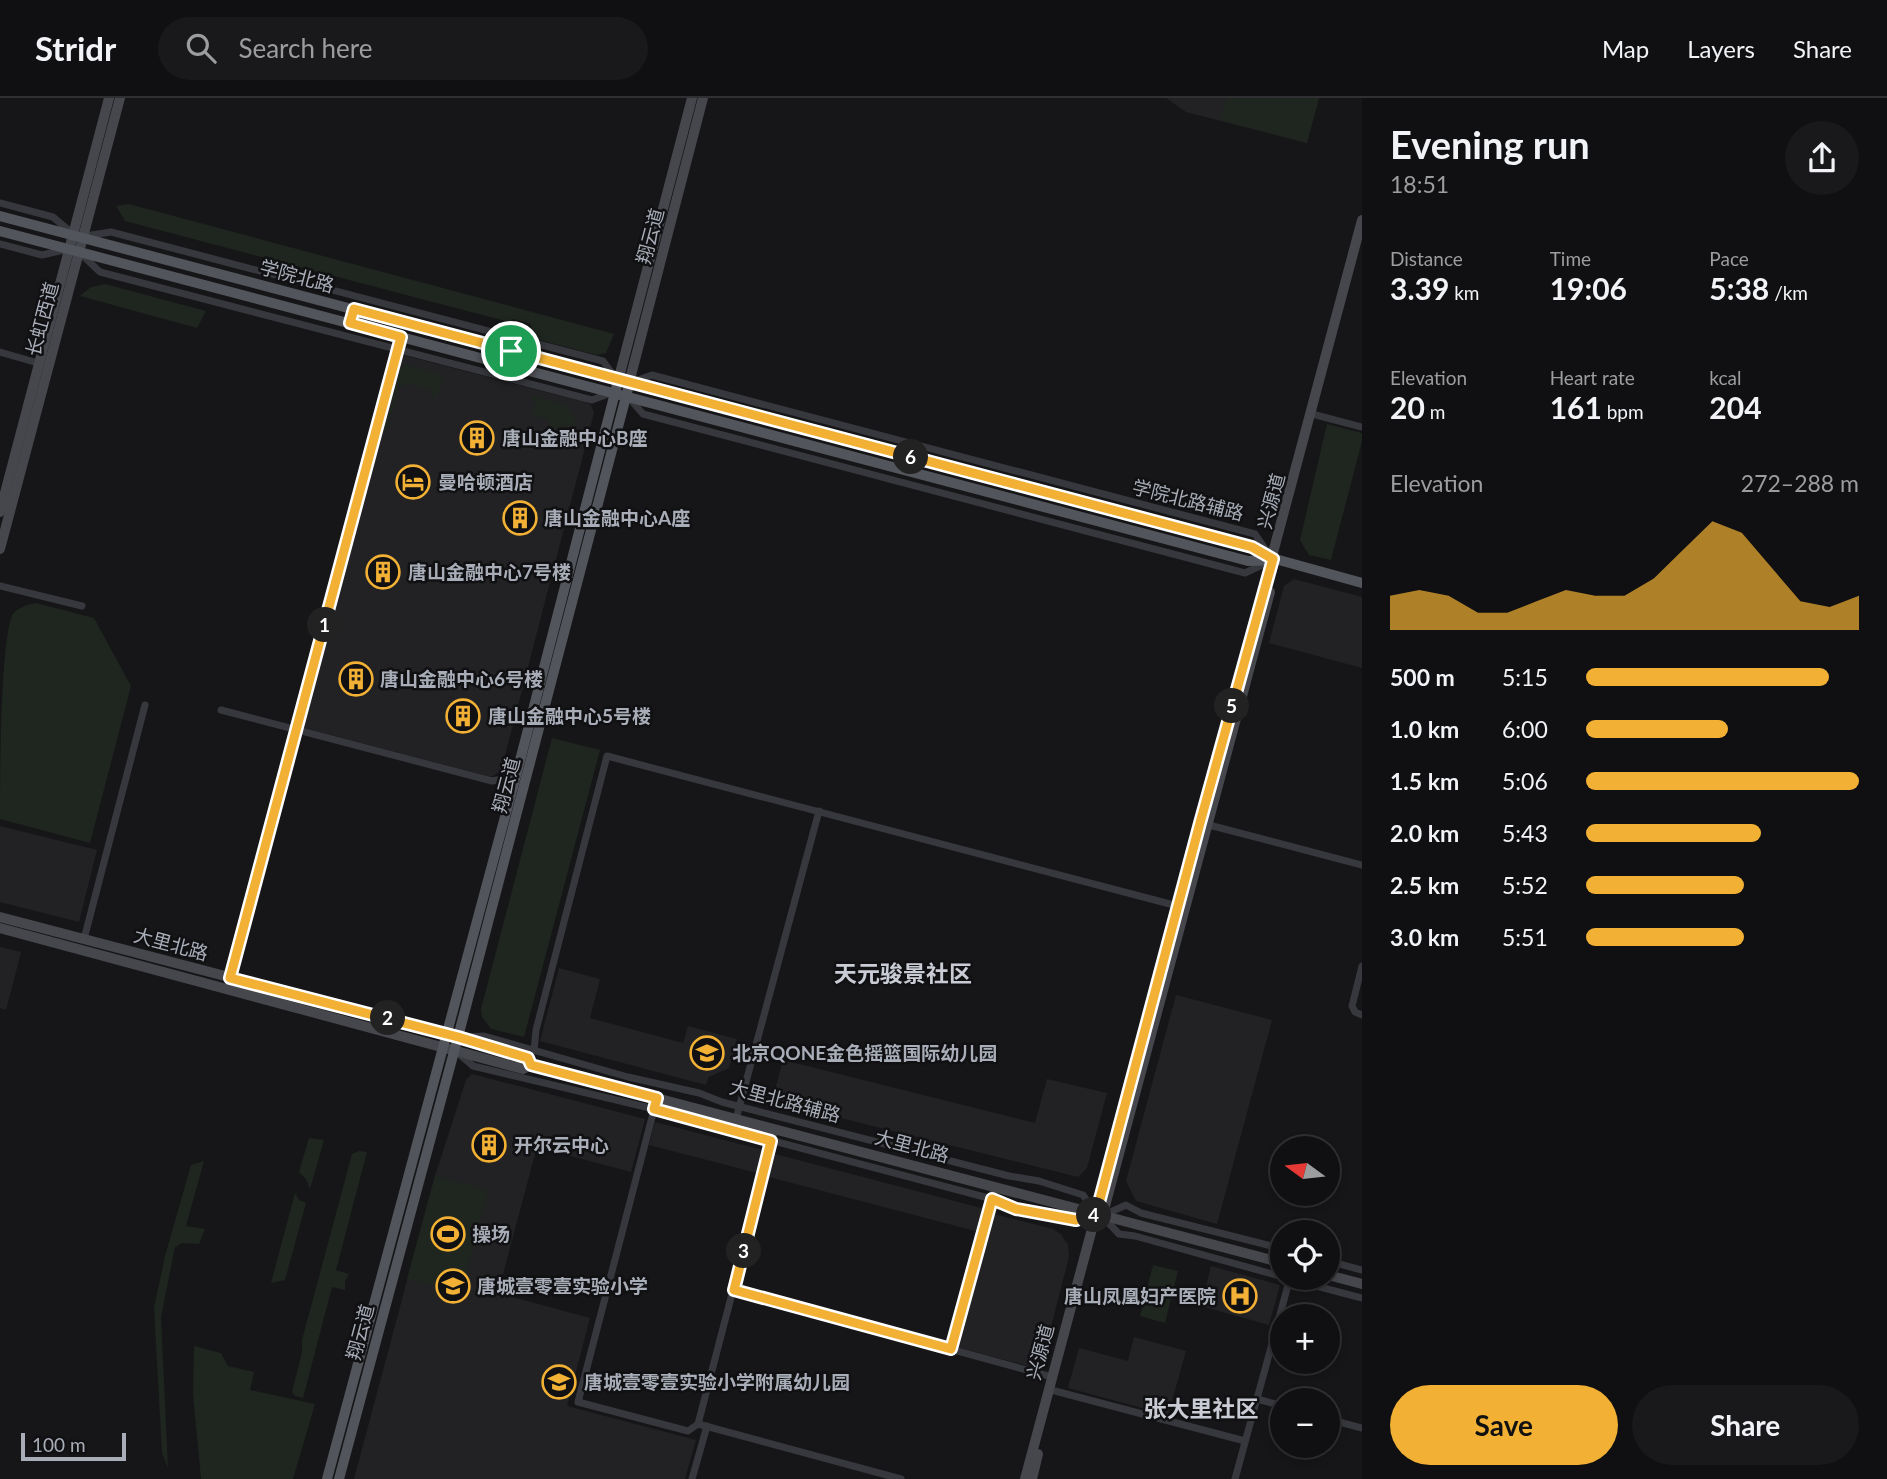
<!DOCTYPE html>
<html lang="en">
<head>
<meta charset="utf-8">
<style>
  :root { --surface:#101012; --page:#19191b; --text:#f1f3f6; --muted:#9c9d9f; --line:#303032; --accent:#f2b134 }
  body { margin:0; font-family:Lato,"Noto Sans SC",sans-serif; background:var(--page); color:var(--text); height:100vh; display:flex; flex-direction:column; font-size:26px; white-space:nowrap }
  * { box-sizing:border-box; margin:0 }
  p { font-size:23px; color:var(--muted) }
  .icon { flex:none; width:38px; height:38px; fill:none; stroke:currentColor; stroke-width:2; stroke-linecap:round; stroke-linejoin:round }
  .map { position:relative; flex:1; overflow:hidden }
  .panel { display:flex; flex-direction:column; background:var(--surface); width:525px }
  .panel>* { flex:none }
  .needle { width:46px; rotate:285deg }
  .buttons { position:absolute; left:1270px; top:1038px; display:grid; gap:14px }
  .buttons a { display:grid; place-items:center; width:70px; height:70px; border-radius:50%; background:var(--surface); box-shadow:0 4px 10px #0003,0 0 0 2px var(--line); font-size:35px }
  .scale { position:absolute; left:21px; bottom:18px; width:105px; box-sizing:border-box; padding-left:7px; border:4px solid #a8adb8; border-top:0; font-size:19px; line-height:24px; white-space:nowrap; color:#a8adb8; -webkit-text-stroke:5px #111113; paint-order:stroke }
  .pin { position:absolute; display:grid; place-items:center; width:60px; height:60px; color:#fff; margin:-30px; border:4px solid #fff; border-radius:50%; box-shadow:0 2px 7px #0007 }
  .km { position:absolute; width:35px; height:35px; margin:-18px; border-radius:50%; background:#222; color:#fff; font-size:19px; line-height:35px; text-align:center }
  .round { display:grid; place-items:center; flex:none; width:74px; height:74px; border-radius:37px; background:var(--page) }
  .overview { display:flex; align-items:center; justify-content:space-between; height:119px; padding:0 28px }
  h1 { font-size:38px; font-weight:700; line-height:52px }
  .stats { display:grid; grid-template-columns:repeat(3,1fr); gap:10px; height:119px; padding:7px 28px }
  .stats div { display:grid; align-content:center }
  .stats b { font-size:30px; font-weight:700 }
  .stats small { font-size:19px; font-weight:400 }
  .stats p { font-size:19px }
  .chart { height:196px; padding:14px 28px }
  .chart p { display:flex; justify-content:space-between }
  .chart svg { width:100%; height:126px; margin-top:7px; fill:var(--accent); opacity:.7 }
  .action { display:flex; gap:14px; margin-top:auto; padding:14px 28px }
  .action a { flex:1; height:80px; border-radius:42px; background:var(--accent); color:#111; font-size:28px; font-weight:700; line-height:80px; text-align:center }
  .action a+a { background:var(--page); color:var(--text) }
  ul { padding:0 28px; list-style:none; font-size:23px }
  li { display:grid; grid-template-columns:112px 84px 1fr; align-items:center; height:52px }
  li i { height:18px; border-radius:9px; background:var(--accent) }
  header { display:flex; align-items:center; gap:42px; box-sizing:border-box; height:98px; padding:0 35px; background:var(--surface); border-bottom:2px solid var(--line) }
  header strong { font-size:33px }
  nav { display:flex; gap:38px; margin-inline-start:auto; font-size:24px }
  .search { width:490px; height:63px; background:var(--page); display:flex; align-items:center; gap:18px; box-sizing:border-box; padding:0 24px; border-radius:38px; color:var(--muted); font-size:26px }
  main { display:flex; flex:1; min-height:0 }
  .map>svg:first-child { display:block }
  .built { fill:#222225 }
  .green { fill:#1e261f }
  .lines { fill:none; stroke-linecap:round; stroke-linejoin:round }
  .street { stroke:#37383d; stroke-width:7 }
  .secondary { stroke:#45474d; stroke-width:10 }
  .primary { stroke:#53555c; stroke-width:10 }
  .route-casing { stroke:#fff; stroke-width:14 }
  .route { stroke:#f2b134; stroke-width:9 }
  .labels { text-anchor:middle; stroke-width:5; stroke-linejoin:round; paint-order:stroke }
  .street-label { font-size:19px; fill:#a8adb8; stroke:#111113 }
  .poi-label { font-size:19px; font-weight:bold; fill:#a8adb8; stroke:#111113; text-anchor:start }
  .quarter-label { font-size:23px; font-weight:bold; fill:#c9ccd4; stroke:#111113 }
</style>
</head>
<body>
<header>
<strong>Stridr</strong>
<div class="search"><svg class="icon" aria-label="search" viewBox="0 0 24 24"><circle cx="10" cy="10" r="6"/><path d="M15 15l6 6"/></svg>Search here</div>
<nav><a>Map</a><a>Layers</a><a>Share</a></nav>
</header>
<main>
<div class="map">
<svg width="1362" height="1381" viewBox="0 0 1362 1381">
  <rect width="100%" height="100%" fill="#161618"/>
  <g class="built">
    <polygon points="1166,0 1319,0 1307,45 1186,14"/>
    <polygon points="395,255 585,304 591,307 594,315 501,673 491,679 300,629 296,621"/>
    <polygon points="1294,481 1362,499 1362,570 1269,545 1284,488"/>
    <polygon points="0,728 97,752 79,824 0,804"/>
    <polygon points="0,849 21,854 6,912 0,910"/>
    <polygon points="559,870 600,881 590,920 683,945 688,928 737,941 729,970 709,979 706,987 540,943"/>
    <polygon points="1176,897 1272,922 1217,1126 1136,1103 1126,1083"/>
    <polygon points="783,962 1035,1025 1047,981 1107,995 1087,1070 1078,1079 772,1003"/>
    <polygon points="472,976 645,1021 631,1074 537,1049 498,1195 590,1220 567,1308 696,1342 685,1381 354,1381 435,1078 466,982"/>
    <polygon points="655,1024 763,1052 757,1075 649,1047"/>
    <polygon points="775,1056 989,1112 990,1115 1053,1131 1061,1136 1068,1147 1069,1159 1040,1271 955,1249 983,1135 769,1079"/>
    <polygon points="1211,1168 1280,1187 1269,1227 1201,1208"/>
    <polygon points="1134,1239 1186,1253 1168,1317 1068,1290 1079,1250 1128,1263"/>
  </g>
  <g class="green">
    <polygon points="1226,0 1319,0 1307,45 1220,22"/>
    <polygon points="129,106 614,236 606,255 597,257 528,239 531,226 513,221 509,224 125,123 116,108"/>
    <polygon points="105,186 206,213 197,230 80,198 91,189"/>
    <polygon points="406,267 443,277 437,300 432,298 433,292 404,285 403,289 399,288 387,331 384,330 400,272"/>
    <polygon points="533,298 567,307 577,327 552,332 547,321 532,317 536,304 532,303"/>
    <polygon points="1327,326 1362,335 1362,343 1331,462 1309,457 1300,442"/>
    <path d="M36,505L94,520L131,588L90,745L0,721C0,677 0,550 12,517C18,509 27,507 36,505Z"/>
    <polygon points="552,640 600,652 524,939 491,931 482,919 481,911"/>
    <polygon points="309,1040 324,1042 310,1091 306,1081 299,1074"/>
    <polygon points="359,1053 367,1054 336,1172 349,1176 345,1183 345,1192 332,1189 303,1300 295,1298 292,1294 302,1254 302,1242 352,1056"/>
    <polygon points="204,1063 186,1128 205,1131 199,1146 182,1145 175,1149 161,1219 168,1370 162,1355 154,1210 165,1158 191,1067"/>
    <polygon points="435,1078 488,1092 461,1195 407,1181"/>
    <polygon points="295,1095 299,1102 306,1105 285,1182 271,1185"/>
    <polygon points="1153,1167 1178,1173 1165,1225 1140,1218"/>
    <polygon points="194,1248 221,1255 228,1268 254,1274 250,1292 315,1306 293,1381 201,1381 193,1296"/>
  </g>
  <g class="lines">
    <g class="street">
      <polyline points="0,105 53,119 72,135"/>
      <polyline points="85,138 111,134 603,263 615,279"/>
      <polyline points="0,146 42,157 64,152"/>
      <polyline points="81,156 100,174 592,302 611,295"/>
      <polyline points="0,254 38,265"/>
      <polyline points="630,285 652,277 1255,436 1270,458"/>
      <polyline points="629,300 643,316 1245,475 1266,465"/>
      <polyline points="1312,316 1362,329"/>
      <polyline points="0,488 82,508"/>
      <polyline points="221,612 492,683 516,678"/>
      <polyline points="1209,727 1362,767"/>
      <polyline points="84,841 145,607"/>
      <polyline points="1362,868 1352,908 1355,914 1362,917"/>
      <polyline points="231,880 401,239"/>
      <polyline points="534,953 536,932 607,658 1170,806"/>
      <polyline points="458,955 473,968 654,1011 992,1101 1016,1111 1076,1122 1096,1116 1083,1097 1039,1083 1009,1078 722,1004 699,995 628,979 484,938 463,939"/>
      <polyline points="657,1000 578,1304 688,1333 698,1326"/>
      <polyline points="736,1021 819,713"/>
      <polyline points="775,1031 698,1326 901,1381"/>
      <polyline points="1283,1151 1141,1115 1126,1107 1102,1118 1119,1136 1135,1138 1283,1179"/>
      <polyline points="1328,1163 1362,1172"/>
      <polyline points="1286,1180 1362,1200"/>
      <polyline points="734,1192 1052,1279"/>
      <polyline points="951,1251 995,1089"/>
      <polyline points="1055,1293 1245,1343"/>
      <polyline points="1257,1301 1283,1308"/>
      <polyline points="1328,1321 1362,1330"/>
      <polyline points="692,1381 707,1328"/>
      <polyline points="1235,1381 1290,1180"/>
    </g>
    <g class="secondary">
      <polyline points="618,283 692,0"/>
      <polyline points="629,285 703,0"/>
      <polyline points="0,414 109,0"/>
      <polyline points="0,451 120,0"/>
      <polyline points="0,819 458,939 528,960 531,967"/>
      <polyline points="0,830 523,971 531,967 1283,1165"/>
      <polyline points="1105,1108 1270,494"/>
      <polyline points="1328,1177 1362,1186"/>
      <path d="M1025,1381C1136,961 1253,543 1362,122"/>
      <polyline points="1032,1381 1038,1356"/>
    </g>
    <g class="primary">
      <polyline points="0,118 1252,449 1273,462"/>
      <polyline points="0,133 1248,463 1279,462 1362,485"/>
      <polyline points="327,1381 516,678 617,287"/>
      <polyline points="339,1381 458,939 628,291"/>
    </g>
  </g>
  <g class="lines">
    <defs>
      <polygon id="route" points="354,211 1252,449 1273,461 1200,725 1096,1116 1076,1122 1016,1111 992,1101 951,1251 734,1192 771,1043 654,1011 657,1000 531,967 528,960 458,939 230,880 401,239 350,225"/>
    </defs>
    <use href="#route" class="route-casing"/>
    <use href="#route" class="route"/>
  </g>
  <defs>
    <symbol id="building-ring" viewBox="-11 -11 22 22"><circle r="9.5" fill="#111113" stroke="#f2b134" stroke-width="1.5"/><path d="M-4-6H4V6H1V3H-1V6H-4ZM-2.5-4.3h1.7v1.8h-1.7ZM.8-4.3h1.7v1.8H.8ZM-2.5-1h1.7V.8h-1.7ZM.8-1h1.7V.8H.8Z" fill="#f2b134"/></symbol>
    <symbol id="hotel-ring" viewBox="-11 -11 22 22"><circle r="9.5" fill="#111113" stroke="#f2b134" stroke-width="1.5"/><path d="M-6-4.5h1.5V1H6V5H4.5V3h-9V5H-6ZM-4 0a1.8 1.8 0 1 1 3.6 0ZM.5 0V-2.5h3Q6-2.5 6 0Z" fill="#f2b134"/></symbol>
    <symbol id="school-ring" viewBox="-11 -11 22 22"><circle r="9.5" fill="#111113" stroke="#f2b134" stroke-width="1.5"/><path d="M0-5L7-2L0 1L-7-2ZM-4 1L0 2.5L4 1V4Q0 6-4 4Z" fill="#f2b134"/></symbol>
    <symbol id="stadium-ring" viewBox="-11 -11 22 22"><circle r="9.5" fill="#111113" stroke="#f2b134" stroke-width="1.5"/><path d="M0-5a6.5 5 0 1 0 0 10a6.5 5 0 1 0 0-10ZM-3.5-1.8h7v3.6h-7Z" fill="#f2b134"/></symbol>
    <symbol id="hospital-ring" viewBox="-11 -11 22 22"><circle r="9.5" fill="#111113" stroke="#f2b134" stroke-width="1.5"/><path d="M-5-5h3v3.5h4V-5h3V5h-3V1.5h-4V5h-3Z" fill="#f2b134"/></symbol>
  </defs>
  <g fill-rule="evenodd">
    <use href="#building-ring" x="458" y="321" width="38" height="38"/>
    <use href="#hotel-ring" x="394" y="365" width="38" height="38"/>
    <use href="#building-ring" x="501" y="401" width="38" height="38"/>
    <use href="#building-ring" x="364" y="455" width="38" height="38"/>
    <use href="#building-ring" x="337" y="562" width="38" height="38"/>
    <use href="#building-ring" x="444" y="599" width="38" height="38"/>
    <use href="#school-ring" x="688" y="936" width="38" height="38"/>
    <use href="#building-ring" x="470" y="1028" width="38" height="38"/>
    <use href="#stadium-ring" x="429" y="1117" width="38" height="38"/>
    <use href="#school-ring" x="434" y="1169" width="38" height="38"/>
    <use href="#hospital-ring" x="1221" y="1179" width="38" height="38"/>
    <use href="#school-ring" x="540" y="1265" width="38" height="38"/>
  </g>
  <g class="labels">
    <g class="street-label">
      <text transform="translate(650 138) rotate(-75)" y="7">翔云道</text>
      <text transform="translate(297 178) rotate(15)" y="7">学院北路</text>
      <text transform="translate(42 221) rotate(-75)" y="7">长虹西道</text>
      <text transform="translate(1188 402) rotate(14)" y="7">学院北路辅路</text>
      <text transform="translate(1271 403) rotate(-75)" y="7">兴源道</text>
      <text transform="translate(506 687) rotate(-75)" y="7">翔云道</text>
      <text transform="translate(171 846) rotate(15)" y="7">大里北路</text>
      <text transform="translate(785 1003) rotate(15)" y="7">大里北路辅路</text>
      <text transform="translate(912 1048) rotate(15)" y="7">大里北路</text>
      <text transform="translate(360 1234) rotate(-75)" y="7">翔云道</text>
      <text transform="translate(1040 1254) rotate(-75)" y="7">兴源道</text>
    </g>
    <g class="poi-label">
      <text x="502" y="347">唐山金融中心B座</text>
      <text x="438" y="391">曼哈顿酒店</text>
      <text x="544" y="427">唐山金融中心A座</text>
      <text x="408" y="481">唐山金融中心7号楼</text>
      <text x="380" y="588">唐山金融中心6号楼</text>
      <text x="488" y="625">唐山金融中心5号楼</text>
      <text x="732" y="962">北京QONE金色摇篮国际幼儿园</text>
      <text x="514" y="1054">开尔云中心</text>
      <text x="472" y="1143">操场</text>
      <text x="477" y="1195">唐城壹零壹实验小学</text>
      <text x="1216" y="1205" text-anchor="end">唐山凤凰妇产医院</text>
      <text x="584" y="1291">唐城壹零壹实验小学附属幼儿园</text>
    </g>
    <g class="quarter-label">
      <text x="903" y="884">天元骏景社区</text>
      <text x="1201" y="1319">张大里社区</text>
    </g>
  </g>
</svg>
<div class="buttons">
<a><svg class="needle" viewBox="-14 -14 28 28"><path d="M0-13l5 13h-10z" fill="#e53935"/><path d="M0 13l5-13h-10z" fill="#9c9d9f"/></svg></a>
<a><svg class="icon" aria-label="locate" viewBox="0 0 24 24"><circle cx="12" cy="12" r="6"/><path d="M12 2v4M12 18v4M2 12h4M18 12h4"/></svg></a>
<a>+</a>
<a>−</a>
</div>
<div class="scale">100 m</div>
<div class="pin" style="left:511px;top:253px;background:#1e9e55"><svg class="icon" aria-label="arrive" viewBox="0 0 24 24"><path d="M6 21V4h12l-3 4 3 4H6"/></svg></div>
<b class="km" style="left:325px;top:527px">1</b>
<b class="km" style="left:388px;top:920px">2</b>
<b class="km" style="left:744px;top:1153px">3</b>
<b class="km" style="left:1094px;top:1117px">4</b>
<b class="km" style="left:1232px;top:608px">5</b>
<b class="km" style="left:911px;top:359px">6</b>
</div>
<section class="panel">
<div class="overview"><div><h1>Evening run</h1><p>18:51</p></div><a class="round"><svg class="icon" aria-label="share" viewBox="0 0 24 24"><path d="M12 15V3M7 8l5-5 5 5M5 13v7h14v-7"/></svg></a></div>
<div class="stats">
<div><p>Distance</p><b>3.39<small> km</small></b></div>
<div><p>Time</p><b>19:06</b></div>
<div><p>Pace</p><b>5:38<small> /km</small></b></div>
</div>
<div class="stats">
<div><p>Elevation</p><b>20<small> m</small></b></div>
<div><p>Heart rate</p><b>161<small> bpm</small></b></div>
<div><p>kcal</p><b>204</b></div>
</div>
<div class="chart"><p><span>Elevation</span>272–288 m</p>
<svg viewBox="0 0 160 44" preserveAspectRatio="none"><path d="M0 44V32L10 30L20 32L30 38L40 38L50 34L60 30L70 32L80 32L90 26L100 16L110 6L120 10L130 22L140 34L150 36L160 32V44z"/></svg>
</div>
<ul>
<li><b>500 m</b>5:15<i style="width:89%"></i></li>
<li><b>1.0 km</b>6:00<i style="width:52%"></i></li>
<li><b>1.5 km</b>5:06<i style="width:100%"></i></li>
<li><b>2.0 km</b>5:43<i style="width:64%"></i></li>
<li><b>2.5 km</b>5:52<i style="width:58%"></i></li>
<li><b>3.0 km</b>5:51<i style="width:58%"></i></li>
</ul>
<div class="action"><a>Save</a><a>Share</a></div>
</section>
</main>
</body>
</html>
